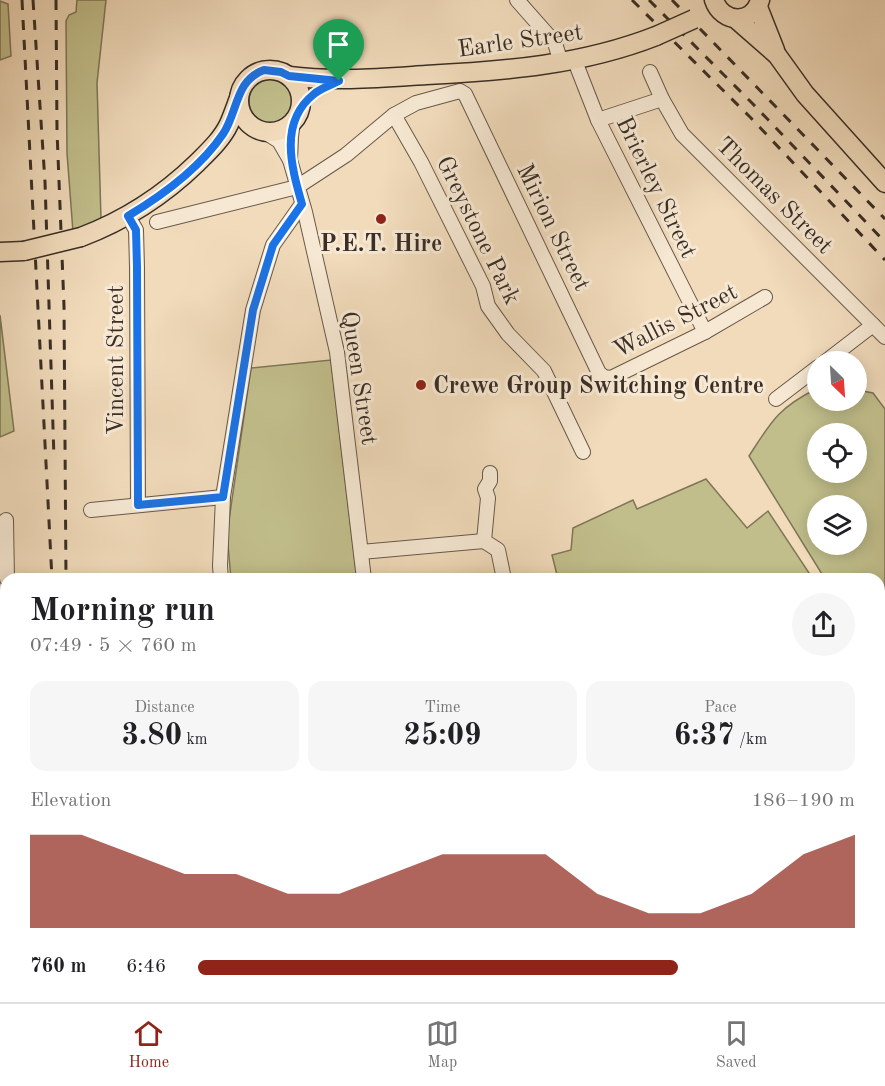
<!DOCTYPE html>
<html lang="en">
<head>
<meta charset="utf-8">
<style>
  :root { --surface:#fff; --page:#f6f6f6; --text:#202124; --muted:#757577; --line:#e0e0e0; --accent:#8f2418 }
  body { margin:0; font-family:"Old Standard TT",serif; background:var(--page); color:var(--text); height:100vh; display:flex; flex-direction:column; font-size:22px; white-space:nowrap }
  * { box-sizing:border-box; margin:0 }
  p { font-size:20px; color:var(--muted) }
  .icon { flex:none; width:33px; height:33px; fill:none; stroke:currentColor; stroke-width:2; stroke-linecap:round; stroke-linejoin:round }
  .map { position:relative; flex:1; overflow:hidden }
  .side { position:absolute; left:0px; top:573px; width:885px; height:429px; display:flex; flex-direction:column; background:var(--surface); border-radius:18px 18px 0 0; box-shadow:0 3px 15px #0003 }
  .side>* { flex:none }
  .needle { width:39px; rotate:155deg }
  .controls { position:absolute; left:807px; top:351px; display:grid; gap:12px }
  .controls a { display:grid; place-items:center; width:60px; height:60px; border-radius:50%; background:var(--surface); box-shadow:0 3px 15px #0003; font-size:30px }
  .pin { position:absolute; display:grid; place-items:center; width:51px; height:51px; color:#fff; margin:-62px -26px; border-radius:50% 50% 50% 0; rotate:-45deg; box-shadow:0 0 6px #0007 }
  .pin .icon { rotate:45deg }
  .round { display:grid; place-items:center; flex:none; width:63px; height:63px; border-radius:32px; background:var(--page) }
  .head { display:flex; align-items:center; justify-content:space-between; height:102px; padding:0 30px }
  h1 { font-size:33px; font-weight:700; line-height:45px }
  .figures { display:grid; grid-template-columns:repeat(3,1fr); gap:9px; height:102px; padding:6px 30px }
  .figures div { display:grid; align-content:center; border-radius:15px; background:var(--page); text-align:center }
  .figures b { font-size:30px; font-weight:700 }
  .figures small { font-size:16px; font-weight:400 }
  .figures p { font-size:16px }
  .chart { height:168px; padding:12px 30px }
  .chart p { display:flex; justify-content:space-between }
  .chart svg { width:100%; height:108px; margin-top:6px; fill:var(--accent); opacity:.7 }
  ul { padding:0 30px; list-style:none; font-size:20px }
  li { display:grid; grid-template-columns:96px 72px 1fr; align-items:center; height:45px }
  li i { height:15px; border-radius:8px; background:var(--accent) }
  .tab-bar { display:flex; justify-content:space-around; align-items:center; height:84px; border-top:2px solid var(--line); background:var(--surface); font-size:16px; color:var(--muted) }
  .tab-bar a { display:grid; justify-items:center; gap:3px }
  .tab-bar .current { color:var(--accent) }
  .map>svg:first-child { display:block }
  .green { fill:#c1be8b; stroke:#7e7658; stroke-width:1.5; fill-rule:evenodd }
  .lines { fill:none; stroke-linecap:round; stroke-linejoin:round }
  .minor-casing { stroke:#68594b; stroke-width:16 }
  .major-casing { stroke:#3a2e26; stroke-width:21 }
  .minor { stroke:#f6e8d3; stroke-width:14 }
  .major { stroke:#f1dbbb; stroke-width:18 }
  .rail { stroke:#3a2e26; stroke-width:3; stroke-dasharray:10 10; stroke-linecap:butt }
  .major-bridge-casing { stroke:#3a2e26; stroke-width:21; stroke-linecap:butt }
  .major-bridge { stroke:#f1dbbb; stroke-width:18 }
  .route-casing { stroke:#fff; stroke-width:12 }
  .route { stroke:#1a73e8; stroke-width:8 }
  .poi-dot { fill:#8f2418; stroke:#f6e8d3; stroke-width:2 }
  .labels { text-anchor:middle; stroke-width:6; stroke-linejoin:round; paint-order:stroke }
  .street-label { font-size:24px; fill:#3a2e26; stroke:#f6e8d3 }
  .poi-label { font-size:24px; font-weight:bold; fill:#3a2e26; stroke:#f6e8d3 }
</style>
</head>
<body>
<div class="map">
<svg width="885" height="1002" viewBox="0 0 885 1002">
  <rect width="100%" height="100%" fill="#f1dbbb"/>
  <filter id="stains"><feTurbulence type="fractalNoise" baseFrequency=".00333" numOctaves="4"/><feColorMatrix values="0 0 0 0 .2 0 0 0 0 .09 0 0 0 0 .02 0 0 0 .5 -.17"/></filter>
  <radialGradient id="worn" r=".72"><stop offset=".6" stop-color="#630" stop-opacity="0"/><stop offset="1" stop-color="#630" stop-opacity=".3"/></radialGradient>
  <g class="green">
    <polygon points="77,0 106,0 97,83 101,219 73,232 67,153 66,21 69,15 76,12"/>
    <polygon points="0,1 8,4 11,56 0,60"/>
    <circle cx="271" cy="101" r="22"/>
    <polygon points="0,315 14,431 0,437"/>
    <polygon points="331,360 357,579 231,579 227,534 251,368"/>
    <path d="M816,389H817L818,400H856L857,390L873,393L885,409V626L879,625V579H825L749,456C771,422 778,408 816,389ZM818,434H856V472H818ZM818,506H856V544H818Z"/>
    <polygon points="706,479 747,528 768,511 813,579 558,579 552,555 571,550 573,528 633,500 637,509"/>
    <polygon points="879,959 885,968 885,1002 856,1002 855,996 879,996"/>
    <polygon points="615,996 810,996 809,1002 616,1002"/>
  </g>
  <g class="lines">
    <defs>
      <g id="minor">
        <polyline points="517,0 555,43 561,63"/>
        <polyline points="576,60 578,69 598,120 705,332"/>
        <polyline points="650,72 662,99 682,134 885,337"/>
        <polyline points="394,115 421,162 483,286 488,306 508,334 544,371 583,452"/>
        <polyline points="598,120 662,99"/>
        <polyline points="293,121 291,137 290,160 305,212 337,352 364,579"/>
        <polyline points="263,131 279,141 290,160"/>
        <polyline points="128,216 136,230 137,267 138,505"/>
        <polyline points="157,222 297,187 346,155 394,115 416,103 460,91 465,94 599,373 604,377 611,378 705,332 765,297"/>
        <polyline points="825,362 873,325"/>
        <polyline points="776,399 818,367"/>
        <polyline points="490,473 490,481 485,489 488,498 484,541 498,550 504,579"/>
        <polyline points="91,510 223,497"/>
        <polyline points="6,520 7,579"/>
        <polyline points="361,552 484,541"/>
        <polyline points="221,579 220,566 223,497 253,310 273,245 302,204"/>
        <polyline points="879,710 885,709"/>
        <polyline points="879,790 885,788"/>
        <polyline points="879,868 885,866"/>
        <polyline points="240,996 240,1002"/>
        <polyline points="268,996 278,1002"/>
        <polyline points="432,996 433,1002"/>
        <polyline points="546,996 547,1002"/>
        <polyline points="867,996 868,1002"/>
      </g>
      <g id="major">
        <path d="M714,0C722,24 753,25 760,0"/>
        <polyline points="758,7 775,50"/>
        <polyline points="736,19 777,55 805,94 885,183"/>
        <circle cx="270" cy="101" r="31"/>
        <path d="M289,76C335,82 380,78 426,75C505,71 582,65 656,36"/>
        <path d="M81,237C126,220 163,196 197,163C209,151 222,139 229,124C233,115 236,106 239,98"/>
        <polyline points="0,252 24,251"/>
      </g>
    </defs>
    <use href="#minor" class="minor-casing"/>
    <use href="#major" class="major-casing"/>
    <use href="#minor" class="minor"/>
    <use href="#major" class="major"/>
    <g class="rail">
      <polyline points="22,0 52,579"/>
      <polyline points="33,0 45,182 54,458"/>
      <polyline points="56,0 57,131 64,306 66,579"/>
      <polyline points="632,0 750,117 885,260"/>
      <polyline points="649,0 752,103 885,242"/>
      <polyline points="672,0 885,219"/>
      <polyline points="65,996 65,1002"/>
      <polyline points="83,996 83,1002"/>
    </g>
    <defs>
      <g id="major-bridge">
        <polyline points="656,36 694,19"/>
        <polyline points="24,251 81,237"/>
      </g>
    </defs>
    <use href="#major-bridge" class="major-bridge-casing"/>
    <use href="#major-bridge" class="major-bridge"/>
  </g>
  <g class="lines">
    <defs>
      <path id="route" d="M264,70L281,72L289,76L339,81C331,85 321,88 314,94C279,122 291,166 302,204L273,245L253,310L223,497L138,505L137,267L136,230L128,216C163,195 200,168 223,134C238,112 235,80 264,70Z"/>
    </defs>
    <use href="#route" class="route-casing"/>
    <use href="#route" class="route"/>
  </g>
  <g class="poi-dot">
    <circle cx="381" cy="219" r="6"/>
    <circle cx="421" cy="385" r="6"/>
  </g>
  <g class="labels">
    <g class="street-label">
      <text transform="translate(520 40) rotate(-8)" y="8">Earle Street</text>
      <text transform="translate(657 187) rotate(64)" y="8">Brierley Street</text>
      <text transform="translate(775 195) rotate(45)" y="8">Thomas Street</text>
      <text transform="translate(554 227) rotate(64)" y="8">Mirion Street</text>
      <text transform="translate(479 230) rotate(64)" y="8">Greystone Park</text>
      <text transform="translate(675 320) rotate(-27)" y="8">Wallis Street</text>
      <text transform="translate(115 360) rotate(-90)" y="8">Vincent Street</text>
      <text transform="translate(360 378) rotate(81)" y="8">Queen Street</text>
    </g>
    <g class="poi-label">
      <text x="381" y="251">P.E.T. Hire</text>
      <text x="433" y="393" text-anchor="start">Crewe Group Switching Centre</text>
    </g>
  </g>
  <rect width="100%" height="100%" filter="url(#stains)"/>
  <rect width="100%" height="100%" fill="url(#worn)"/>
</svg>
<div class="controls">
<a><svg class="needle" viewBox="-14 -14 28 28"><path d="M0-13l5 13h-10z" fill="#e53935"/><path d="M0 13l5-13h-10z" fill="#757577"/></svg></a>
<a><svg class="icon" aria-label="locate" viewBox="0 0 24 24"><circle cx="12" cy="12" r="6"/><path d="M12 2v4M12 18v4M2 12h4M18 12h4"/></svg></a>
<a><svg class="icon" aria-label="layers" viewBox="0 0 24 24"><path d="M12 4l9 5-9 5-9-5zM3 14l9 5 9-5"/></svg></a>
</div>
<div class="pin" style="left:339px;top:81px;background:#1e9e55"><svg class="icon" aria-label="arrive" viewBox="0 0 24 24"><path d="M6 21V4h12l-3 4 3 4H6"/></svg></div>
<section class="side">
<div class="head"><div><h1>Morning run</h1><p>07:49 · 5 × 760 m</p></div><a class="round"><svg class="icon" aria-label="share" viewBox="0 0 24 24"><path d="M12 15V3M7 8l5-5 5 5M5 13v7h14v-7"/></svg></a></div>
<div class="figures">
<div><p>Distance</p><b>3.80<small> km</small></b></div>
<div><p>Time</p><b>25:09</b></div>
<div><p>Pace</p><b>6:37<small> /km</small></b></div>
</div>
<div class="chart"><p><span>Elevation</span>186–190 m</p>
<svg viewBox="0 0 160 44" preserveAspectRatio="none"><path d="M0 44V6L10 6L20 14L30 22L40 22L50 30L60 30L70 22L80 14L90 14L100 14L110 30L120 38L130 38L140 30L150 14L160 6V44z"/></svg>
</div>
<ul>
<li><b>760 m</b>6:46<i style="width:73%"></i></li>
</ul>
</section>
</div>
<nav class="tab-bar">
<a class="current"><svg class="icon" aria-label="home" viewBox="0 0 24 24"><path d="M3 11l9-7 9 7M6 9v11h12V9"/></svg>Home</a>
<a><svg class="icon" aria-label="map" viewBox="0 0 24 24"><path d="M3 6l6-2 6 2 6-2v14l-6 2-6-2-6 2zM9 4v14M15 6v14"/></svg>Map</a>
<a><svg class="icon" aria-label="saved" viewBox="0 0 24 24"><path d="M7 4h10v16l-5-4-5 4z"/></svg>Saved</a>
</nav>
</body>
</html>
